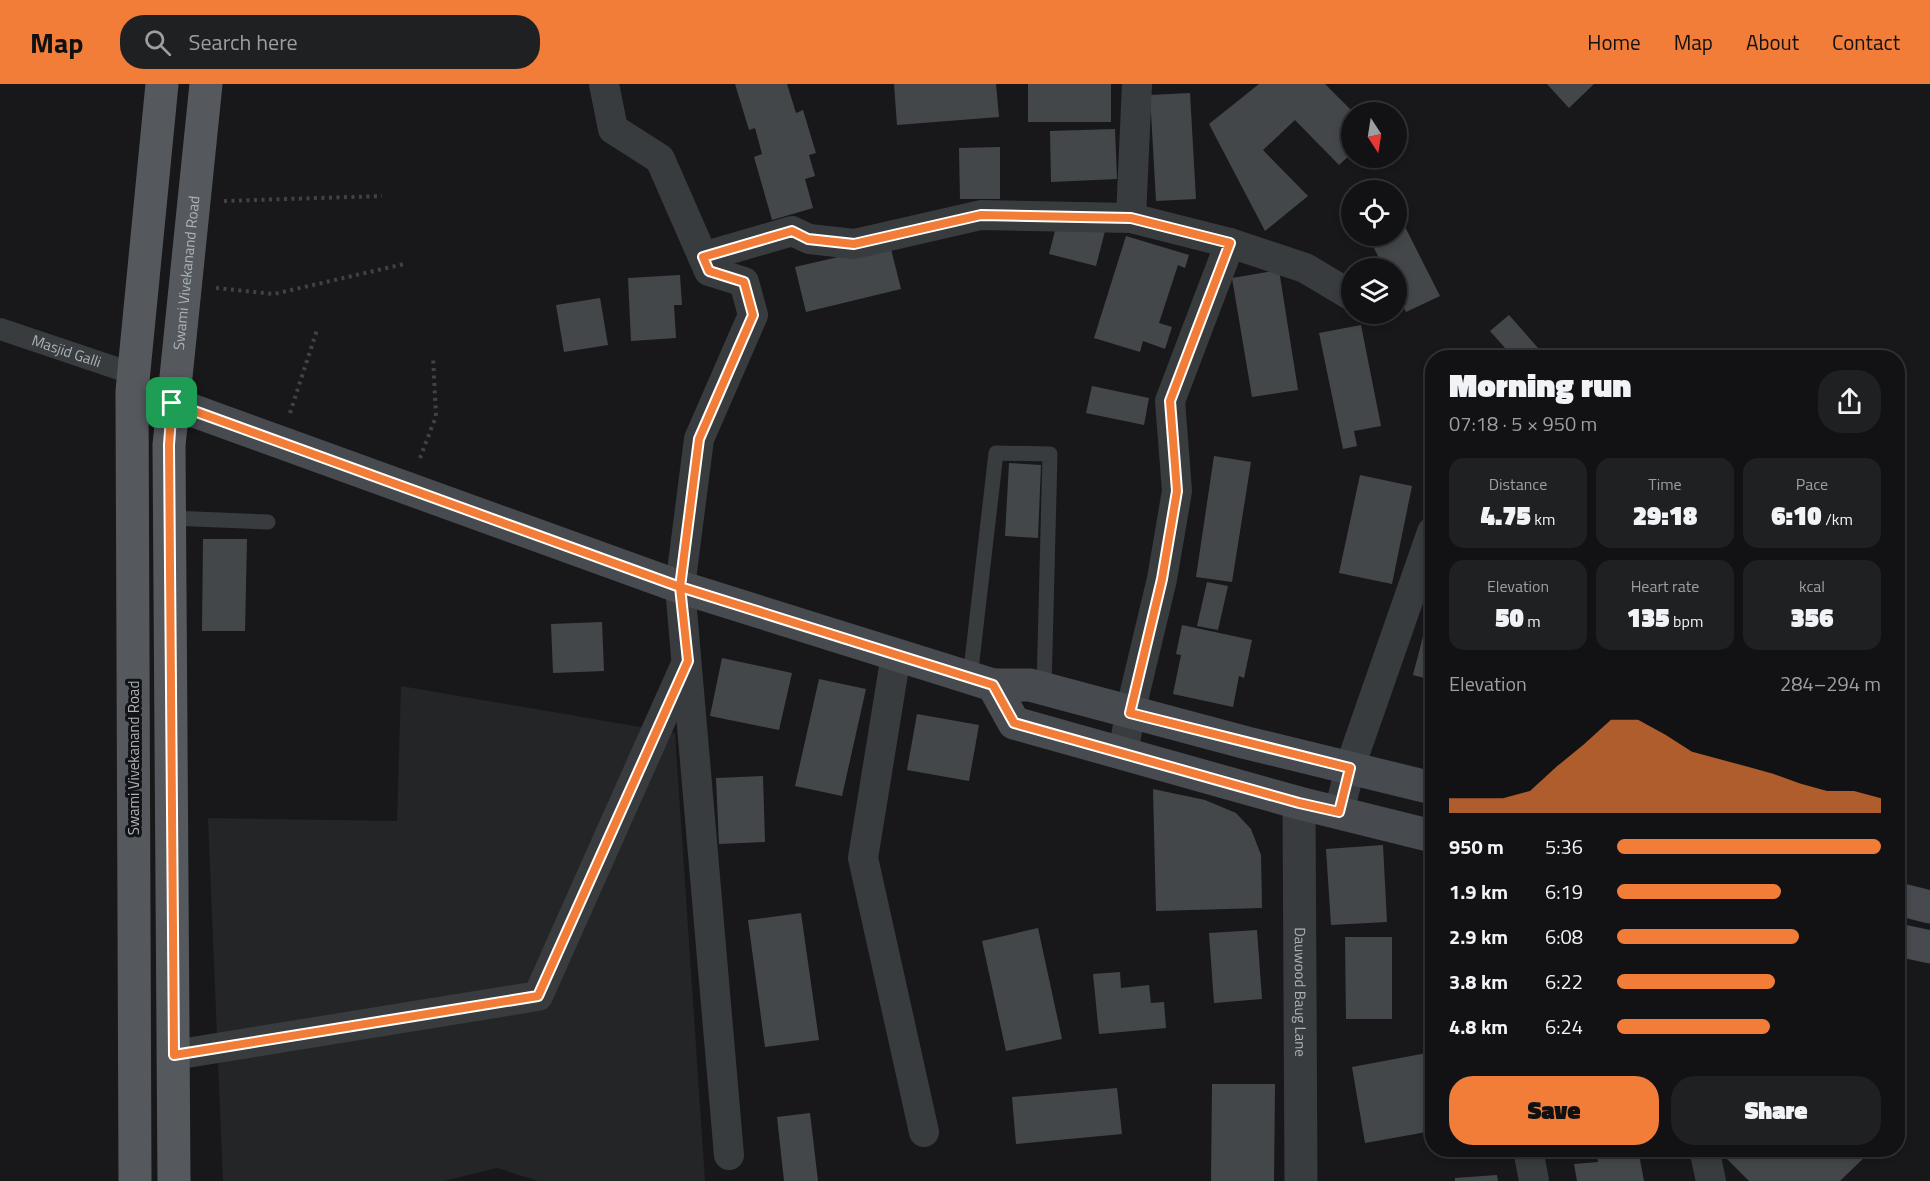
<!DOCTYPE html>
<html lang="en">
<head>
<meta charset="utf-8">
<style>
  :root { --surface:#121214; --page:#1f2022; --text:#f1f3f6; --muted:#9c9ea0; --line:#313234; --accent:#f27d38 }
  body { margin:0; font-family:"Titillium Web",sans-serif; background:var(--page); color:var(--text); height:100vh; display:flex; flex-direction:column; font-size:22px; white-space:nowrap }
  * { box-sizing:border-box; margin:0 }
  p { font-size:20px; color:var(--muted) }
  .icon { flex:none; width:33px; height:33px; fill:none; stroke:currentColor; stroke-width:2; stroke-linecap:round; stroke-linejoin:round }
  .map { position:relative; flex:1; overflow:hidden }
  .sheet { position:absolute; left:1425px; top:266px; width:480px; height:807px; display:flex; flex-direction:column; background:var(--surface); border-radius:24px; box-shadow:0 3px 9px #0003,0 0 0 2px var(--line) }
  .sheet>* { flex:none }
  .needle { width:39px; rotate:168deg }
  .fabs { position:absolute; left:1341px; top:18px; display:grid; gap:12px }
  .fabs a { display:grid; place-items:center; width:66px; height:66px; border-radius:50%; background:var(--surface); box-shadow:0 3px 9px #0003,0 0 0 2px var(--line); font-size:30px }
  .pin { position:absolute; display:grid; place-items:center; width:51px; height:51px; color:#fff; margin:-26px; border-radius:12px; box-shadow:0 3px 9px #0006 }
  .round { display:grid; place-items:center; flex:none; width:63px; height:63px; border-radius:24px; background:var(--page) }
  .head { display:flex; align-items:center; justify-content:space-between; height:102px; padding:0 24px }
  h1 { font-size:33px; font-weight:800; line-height:45px }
  .metrics { display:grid; grid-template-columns:repeat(3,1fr); gap:9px; height:102px; padding:6px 24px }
  .metrics div { display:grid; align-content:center; border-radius:15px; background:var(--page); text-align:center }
  .metrics b { font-size:26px; font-weight:800 }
  .metrics small { font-size:16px; font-weight:400 }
  .metrics p { font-size:16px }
  .chart { height:168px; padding:12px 24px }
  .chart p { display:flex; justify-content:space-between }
  .chart svg { width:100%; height:108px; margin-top:6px; fill:var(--accent); opacity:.7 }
  .primary-button { display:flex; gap:12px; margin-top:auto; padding:12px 24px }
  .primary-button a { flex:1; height:69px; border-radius:24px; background:var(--accent); color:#111; font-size:24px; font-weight:800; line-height:69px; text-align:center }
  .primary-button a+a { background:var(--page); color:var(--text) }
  ul { padding:0 24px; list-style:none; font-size:20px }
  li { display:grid; grid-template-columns:96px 72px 1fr; align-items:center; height:45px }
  li i { height:15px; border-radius:8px; background:var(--accent) }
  header { display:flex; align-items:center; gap:36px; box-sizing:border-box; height:84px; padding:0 30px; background:var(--accent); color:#111 }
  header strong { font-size:28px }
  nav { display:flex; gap:33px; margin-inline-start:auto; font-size:21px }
  .search { width:420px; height:54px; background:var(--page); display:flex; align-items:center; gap:15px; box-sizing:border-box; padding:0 21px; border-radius:24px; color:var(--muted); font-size:22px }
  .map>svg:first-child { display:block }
  .built { fill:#242527 }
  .building { fill:#44474a }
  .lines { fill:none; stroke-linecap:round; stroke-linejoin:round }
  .path { stroke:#3f4346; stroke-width:4; stroke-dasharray:3 4.5; stroke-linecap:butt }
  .service { stroke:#393c3f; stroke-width:15 }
  .pedestrian { stroke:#393c3f; stroke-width:22 }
  .minor { stroke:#393c3f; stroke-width:30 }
  .tertiary { stroke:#393c3f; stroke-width:33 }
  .secondary { stroke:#474b4f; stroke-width:33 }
  .primary { stroke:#55595e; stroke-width:33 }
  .route-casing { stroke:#fff; stroke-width:12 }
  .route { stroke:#f27d38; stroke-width:8 }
  .labels { text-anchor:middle; stroke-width:6; stroke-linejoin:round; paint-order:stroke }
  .street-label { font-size:15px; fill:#aab3ba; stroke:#131315 }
</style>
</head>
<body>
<header>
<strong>Map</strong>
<div class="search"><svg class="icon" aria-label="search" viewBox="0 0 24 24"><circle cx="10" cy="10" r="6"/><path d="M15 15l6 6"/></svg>Search here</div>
<nav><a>Home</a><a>Map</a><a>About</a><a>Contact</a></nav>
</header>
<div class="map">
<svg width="1930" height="1097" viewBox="0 0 1930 1097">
  <rect width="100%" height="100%" fill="#18181a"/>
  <polygon class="built" points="401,602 675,649 705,1097 538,1097 497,1084 444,1097 223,1097 208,734 397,737"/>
  <g class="building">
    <polygon points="735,0 787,0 796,29 803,26 816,69 809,71 815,92 805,95 813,124 772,136 754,73 762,70 755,44 749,46"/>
    <polygon points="894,0 996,0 999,33 897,41"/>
    <rect x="1028" y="0" width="83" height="38"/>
    <polygon points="1259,0 1325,0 1352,27 1352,69 1339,81 1295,36 1263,66 1308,112 1265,147 1209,40"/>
    <polygon points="1547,0 1594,0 1569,24"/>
    <polygon points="1190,9 1196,115 1156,117 1150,11"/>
    <polygon points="1115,45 1117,95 1051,98 1050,47"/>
    <polygon points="1000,63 1000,115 960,115 959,64"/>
    <polygon points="1382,96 1387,106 1361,106"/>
    <polygon points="1396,125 1440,212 1406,228 1396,209 1396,184 1384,184 1368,152 1396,152"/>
    <polygon points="1058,135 1105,147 1096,182 1049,170"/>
    <polygon points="1126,152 1189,171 1185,184 1178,181 1159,239 1172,243 1165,265 1143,257 1140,268 1094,254"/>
    <polygon points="890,161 901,205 806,228 795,183"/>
    <polygon points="1279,186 1298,306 1252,313 1232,194"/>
    <polygon points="680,191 682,221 674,221 676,254 631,257 628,194"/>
    <polygon points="600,214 608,261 564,268 556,221"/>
    <polygon points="1509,231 1546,273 1513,273 1490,247"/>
    <polygon points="1361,241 1381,342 1354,347 1357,362 1343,365 1319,249"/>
    <polygon points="1092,302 1149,314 1144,341 1086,329"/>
    <polygon points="1214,372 1251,378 1232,498 1196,493"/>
    <polygon points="1009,379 1041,381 1038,454 1005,452"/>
    <polygon points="1360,391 1412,402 1392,500 1339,489"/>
    <polygon points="203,455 247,455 245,547 202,547"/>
    <polygon points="1207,498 1228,502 1218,546 1197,542"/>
    <polygon points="1427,537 1432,538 1432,596 1413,591"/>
    <polygon points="602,538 604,587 553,589 551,540"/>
    <polygon points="1182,541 1252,556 1244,594 1239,592 1233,623 1173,610 1181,571 1176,570"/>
    <polygon points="722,574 792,589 779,646 710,632"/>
    <polygon points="819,595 866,605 842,712 795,702"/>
    <polygon points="917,630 979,641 969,697 907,686"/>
    <polygon points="763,692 765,758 719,760 716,694"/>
    <polygon points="1153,705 1205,716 1236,729 1251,745 1261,771 1262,824 1156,827"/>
    <polygon points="1383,761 1387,838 1331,841 1326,765"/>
    <polygon points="1432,792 1432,895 1430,896 1427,793"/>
    <polygon points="801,829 819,956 765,963 748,836"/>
    <polygon points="1038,844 1062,955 1006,967 982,857"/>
    <polygon points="1257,846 1262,915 1214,919 1209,849"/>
    <polygon points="1345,853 1392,853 1392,935 1346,935"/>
    <polygon points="1120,888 1121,904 1149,901 1151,919 1164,918 1166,944 1099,950 1093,890"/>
    <polygon points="1432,968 1432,1047 1365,1059 1352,983"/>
    <polygon points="1212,1000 1275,1000 1274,1097 1211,1097"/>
    <polygon points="1117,1004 1122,1050 1016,1060 1012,1013"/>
    <polygon points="810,1029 818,1097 784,1097 777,1033"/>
    <polygon points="1626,1065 1638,1065 1644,1097 1577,1097 1574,1080 1598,1078 1597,1072"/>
    <polygon points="1717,1065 1871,1065 1872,1066 1840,1097 1749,1097"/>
    <polygon points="1497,1091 1498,1097 1455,1097 1455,1094"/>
  </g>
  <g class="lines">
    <g class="path">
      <polyline points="224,117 382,112"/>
      <polyline points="216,204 274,210 404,180"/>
      <polyline points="290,329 317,246"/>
      <polyline points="420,374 436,332 433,272"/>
    </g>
    <g class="service">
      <polyline points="170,434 268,438"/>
      <polyline points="970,594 996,369 1050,370 1044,604"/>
    </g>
    <path class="pedestrian" id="s1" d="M0,245L134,290"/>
    <g class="minor">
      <polyline points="604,0 613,45 660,75 709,187 744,198 753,231 699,355 680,503 729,1071"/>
      <polyline points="1131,134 1137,0"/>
      <polyline points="703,173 792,147 809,155 854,160 981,131 1131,134 1230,159 1305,184 1352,212"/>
      <polyline points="896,571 863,774 924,1048"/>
      <polyline points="1123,671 1130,629 1162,495 1177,407 1170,317 1230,159"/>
      <polyline points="1339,728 1351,680 1432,448"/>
      <polyline points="174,971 538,912 686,580"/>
      <polyline points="1528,1065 1534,1097"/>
      <polyline points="1704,1065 1711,1097"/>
    </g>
    <path class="tertiary" id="s2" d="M1299,719L1301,1097"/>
    <g class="secondary">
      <polyline points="172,319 680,503 993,601 1030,601 1247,659 1432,704"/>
      <polyline points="993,601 1014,639 1299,719 1432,752"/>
      <polyline points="1898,815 1930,823"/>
      <polyline points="1898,856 1930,863"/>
    </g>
    <g class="primary">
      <polyline points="135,1097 132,307 162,0"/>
      <path id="s3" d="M174,1097L169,361L206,0"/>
    </g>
  </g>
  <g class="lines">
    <defs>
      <polyline id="route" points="172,319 169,361 174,971 538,912 688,577 680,503 993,601 1014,639 1299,719 1339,728 1350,684 1130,629 1162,495 1177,407 1170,317 1230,159 1131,134 981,131 854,160 808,155 792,147 703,173 709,187 744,198 753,231 699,355 680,503 172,319"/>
    </defs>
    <use href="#route" class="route-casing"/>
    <use href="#route" class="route"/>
  </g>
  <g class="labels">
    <g class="street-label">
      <text dy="5" stroke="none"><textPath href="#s3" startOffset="909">Swami Vivekanand Road</textPath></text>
      <text dy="5" stroke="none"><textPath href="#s1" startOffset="70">Masjid Galli</textPath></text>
      <text transform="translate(134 674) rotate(-90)" y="5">Swami Vivekanand Road</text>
      <text dy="5" stroke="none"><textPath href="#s2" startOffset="189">Dauwood Baug Lane</textPath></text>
    </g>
  </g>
</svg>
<div class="fabs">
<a><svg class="needle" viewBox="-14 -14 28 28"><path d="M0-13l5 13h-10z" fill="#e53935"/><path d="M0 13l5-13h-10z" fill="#9c9ea0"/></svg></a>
<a><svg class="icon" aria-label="locate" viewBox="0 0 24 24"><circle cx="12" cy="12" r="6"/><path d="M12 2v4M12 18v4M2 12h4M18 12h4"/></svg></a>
<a><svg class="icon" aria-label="layers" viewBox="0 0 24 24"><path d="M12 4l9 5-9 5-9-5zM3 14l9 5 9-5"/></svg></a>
</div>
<div class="pin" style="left:172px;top:319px;background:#1e9e55"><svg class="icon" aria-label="arrive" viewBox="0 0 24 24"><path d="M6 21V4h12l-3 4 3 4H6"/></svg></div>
<section class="sheet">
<div class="head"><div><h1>Morning run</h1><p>07:18 · 5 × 950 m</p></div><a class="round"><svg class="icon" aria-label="share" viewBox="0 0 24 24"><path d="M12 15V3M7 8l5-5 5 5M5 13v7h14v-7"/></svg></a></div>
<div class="metrics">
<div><p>Distance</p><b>4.75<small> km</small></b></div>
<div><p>Time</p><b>29:18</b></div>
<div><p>Pace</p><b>6:10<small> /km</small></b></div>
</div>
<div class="metrics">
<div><p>Elevation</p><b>50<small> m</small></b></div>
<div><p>Heart rate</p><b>135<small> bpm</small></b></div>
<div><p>kcal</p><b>356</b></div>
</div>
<div class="chart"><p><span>Elevation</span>284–294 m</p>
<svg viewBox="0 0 160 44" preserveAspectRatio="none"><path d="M0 44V38L10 38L20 38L30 35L40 25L50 16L60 6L70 6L80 12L90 19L100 22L110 25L120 28L130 32L140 35L150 35L160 38V44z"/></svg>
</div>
<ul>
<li><b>950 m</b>5:36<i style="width:100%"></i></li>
<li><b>1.9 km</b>6:19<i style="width:62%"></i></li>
<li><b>2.9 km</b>6:08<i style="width:69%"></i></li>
<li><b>3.8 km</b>6:22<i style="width:60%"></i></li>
<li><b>4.8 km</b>6:24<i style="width:58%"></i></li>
</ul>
<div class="primary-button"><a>Save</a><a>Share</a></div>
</section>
</div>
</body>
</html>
